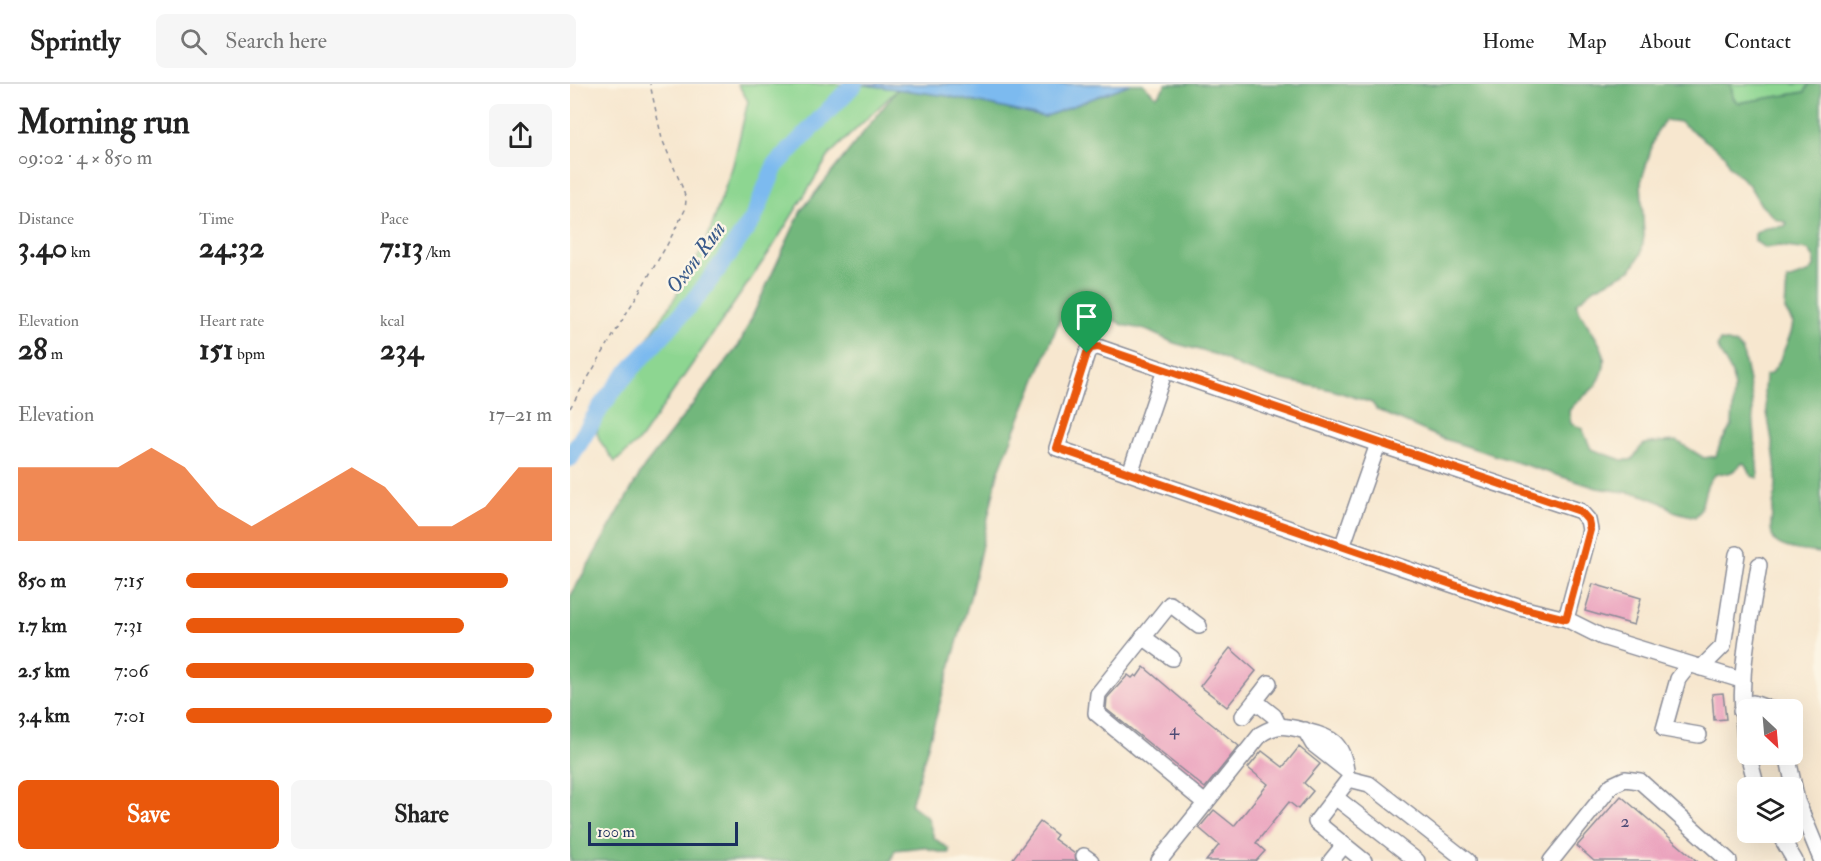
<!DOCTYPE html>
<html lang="en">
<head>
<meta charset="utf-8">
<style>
  :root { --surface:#fff; --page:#f6f6f6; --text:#222; --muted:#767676; --line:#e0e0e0; --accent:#ea580c }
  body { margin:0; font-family:"IM FELL Double Pica",serif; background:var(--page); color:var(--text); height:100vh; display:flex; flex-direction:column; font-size:22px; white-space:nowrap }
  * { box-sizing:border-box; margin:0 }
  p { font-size:20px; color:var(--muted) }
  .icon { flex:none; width:33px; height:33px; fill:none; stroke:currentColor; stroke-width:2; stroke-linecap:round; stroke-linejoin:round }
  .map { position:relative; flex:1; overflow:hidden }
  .drawer { display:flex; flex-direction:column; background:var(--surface); width:570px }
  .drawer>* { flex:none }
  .needle { width:39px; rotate:154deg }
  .buttons { position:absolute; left:1167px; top:615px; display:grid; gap:12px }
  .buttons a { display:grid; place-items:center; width:66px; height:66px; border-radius:9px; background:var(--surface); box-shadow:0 6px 24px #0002; font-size:30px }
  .scale { position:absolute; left:18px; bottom:15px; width:150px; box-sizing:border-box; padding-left:6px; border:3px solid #1b2f5e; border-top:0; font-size:16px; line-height:21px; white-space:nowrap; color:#1b2f5e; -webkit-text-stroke:4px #fcf5e5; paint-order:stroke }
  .pin { position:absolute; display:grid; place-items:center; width:51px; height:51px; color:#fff; margin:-62px -26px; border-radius:50% 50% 50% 0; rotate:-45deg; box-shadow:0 0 6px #0007 }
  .pin .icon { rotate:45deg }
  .round { display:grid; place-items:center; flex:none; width:63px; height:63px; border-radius:9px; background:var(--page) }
  .summary { display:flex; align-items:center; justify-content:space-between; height:102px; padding:0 18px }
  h1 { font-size:33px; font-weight:800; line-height:45px }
  .figures { display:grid; grid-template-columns:repeat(3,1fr); gap:9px; height:102px; padding:6px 18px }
  .figures div { display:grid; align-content:center }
  .figures b { font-size:30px; font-weight:800 }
  .figures small { font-size:16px; font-weight:400 }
  .figures p { font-size:16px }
  .chart { height:168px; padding:12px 18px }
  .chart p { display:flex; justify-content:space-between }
  .chart svg { width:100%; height:108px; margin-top:6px; fill:var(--accent); opacity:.7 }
  .action { display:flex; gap:12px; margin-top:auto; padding:12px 18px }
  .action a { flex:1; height:69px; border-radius:9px; background:var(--accent); color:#fff; font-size:24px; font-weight:800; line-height:69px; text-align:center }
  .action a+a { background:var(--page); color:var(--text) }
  ul { padding:0 18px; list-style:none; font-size:20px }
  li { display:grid; grid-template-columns:96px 72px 1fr; align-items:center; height:45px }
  li i { height:15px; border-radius:8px; background:var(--accent) }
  header { display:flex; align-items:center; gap:36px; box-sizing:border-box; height:84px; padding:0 30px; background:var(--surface); border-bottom:2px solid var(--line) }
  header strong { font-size:28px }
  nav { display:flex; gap:33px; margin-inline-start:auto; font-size:21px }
  .search { width:420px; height:54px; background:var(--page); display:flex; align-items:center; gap:15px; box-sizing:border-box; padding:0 21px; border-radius:9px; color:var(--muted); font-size:22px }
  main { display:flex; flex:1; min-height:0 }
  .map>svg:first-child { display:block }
  .green { fill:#8dd691; stroke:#548278; stroke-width:1.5 }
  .forest { fill:#72b77b; stroke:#46736c; stroke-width:1.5 }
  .water { fill:#7cbaef; stroke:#4c74a6; stroke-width:1.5 }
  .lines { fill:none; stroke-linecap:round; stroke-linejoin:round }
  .river { stroke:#7cbaef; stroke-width:18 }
  .building { fill:#eba3be }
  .minor-casing { stroke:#898b96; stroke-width:18 }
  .path { stroke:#898b96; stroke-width:1.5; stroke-dasharray:4.5 4.5; stroke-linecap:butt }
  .minor { stroke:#fff; stroke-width:15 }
  .route-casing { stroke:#fff; stroke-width:12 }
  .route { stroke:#ea580c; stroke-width:8 }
  .labels { text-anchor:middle; stroke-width:5; stroke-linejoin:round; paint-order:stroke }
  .number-label { font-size:18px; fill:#4f4c76 }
  .water-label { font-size:22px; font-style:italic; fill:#38598a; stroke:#fcf5e5 }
</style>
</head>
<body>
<header>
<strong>Sprintly</strong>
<div class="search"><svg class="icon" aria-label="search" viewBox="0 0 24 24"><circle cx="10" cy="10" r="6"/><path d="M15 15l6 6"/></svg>Search here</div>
<nav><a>Home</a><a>Map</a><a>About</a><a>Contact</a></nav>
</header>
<main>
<section class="drawer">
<div class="summary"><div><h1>Morning run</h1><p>09:02 · 4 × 850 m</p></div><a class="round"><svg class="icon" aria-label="share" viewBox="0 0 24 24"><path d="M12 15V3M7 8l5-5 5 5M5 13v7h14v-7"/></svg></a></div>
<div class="figures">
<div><p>Distance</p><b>3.40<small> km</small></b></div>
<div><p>Time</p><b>24:32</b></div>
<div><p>Pace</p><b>7:13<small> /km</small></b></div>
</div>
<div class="figures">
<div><p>Elevation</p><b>28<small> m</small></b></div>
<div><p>Heart rate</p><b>151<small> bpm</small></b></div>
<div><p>kcal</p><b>234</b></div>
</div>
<div class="chart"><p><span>Elevation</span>17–21 m</p>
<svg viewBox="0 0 160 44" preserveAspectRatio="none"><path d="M0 44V14L10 14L20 14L30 14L40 6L50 14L60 30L70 38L80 30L90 22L100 14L110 22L120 38L130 38L140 30L150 14L160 14V44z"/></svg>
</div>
<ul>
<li><b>850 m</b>7:15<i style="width:88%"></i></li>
<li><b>1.7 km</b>7:31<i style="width:76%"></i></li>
<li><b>2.5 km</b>7:06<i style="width:95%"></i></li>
<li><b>3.4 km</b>7:01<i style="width:100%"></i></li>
</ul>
<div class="action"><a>Save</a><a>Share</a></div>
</section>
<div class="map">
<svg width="1251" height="777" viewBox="0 0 1251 777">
  <rect width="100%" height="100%" fill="#fcf5e5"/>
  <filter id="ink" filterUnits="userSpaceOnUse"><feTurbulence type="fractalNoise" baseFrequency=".0167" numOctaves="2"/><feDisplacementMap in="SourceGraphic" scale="12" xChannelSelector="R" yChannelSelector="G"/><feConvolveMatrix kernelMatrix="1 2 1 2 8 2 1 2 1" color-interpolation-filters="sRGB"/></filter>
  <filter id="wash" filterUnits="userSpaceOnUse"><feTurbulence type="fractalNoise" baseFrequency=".008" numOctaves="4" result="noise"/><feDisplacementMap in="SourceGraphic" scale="24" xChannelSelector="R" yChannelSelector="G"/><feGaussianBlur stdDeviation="1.35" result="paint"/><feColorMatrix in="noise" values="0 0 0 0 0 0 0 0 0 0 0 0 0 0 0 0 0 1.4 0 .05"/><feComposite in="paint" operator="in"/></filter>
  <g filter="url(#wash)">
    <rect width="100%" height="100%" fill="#f7e7cf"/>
    <g class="green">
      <polygon points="168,0 289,0 328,5 260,70 200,167 103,308 70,356 45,378 30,357 27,349 33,319 100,222 136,159 163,81 178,17"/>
      <polygon points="1161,0 1239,0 1235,8 1168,19 1163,14"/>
    </g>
    <path class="forest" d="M560,0H573L586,12L590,9L596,0H1161L1163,14L1168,19L1235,8L1239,0H1251V469C1239,468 1215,466 1206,458C1195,449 1206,412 1206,399C1207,370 1197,337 1194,307L1195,292L1202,289L1209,278L1221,249L1223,239L1215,226L1217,196L1238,189L1244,183V174L1238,166L1209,162L1195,164L1185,157V150C1193,142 1204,144 1215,142L1217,139L1206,135L1191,121L1179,101L1159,82L1154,70L1110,38L1095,36L1086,49L1071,98L1074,152L1071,170L1061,186L1025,204L1006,219C1016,249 1050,266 1026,301C1018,311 1006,316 999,327L1001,340L1012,344L1021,365L1052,376H1061C1066,372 1068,365 1073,361C1078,358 1100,358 1107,357L1134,374L1146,372L1150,360L1162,341L1164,305L1162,290L1147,263L1150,257C1158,257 1169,260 1173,268L1182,314L1188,394L1181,392L1177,382L1173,379C1168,382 1163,389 1158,389C1151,390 1145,388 1141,395C1132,406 1135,425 1125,433L1103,427L1095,420L1070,410L1027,404L871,354L807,326L802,319L762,306L703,294L672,284L647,271L604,259L576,246L553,241L537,232L511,227L490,235L428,389L401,510L341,721L358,734L364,754L379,765V769H372L353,763L325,766L321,777H0V513L74,383L169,261L231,127L328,5L378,12L474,33Z"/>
    <polygon class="water" points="289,0 560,0 474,33 378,12"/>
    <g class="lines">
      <polyline class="river" points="0,374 32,321 53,294 127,213 155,175 183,135 205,82 284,0"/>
    </g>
    <g id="blocks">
      <g class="building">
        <polygon points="1023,500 1071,514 1064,541 1015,527"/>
        <polygon points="660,564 686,587 657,623 630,602"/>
        <polygon points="574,583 628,629 669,662 635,704 536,625 537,614 558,591 562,594 565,591 567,593"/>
        <polygon points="1153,609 1156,635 1144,636 1142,610"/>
        <polygon points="729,663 750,680 734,699 743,707 728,725 719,718 686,759 695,767 686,777 636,777 649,761 629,744 644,726 664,742 698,700 678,684 692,667 713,683"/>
        <polygon points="1051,712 1127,777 1024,777 1007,762"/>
        <polygon points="470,738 487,751 484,755 505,770 506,777 441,777"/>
      </g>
    </g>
  </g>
  <g filter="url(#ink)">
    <use href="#blocks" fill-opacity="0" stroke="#898b96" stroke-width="1.5"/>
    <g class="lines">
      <defs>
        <g id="minor">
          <polyline points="560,389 595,286"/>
          <polyline points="772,463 487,364 517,269 521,264 528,263 808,360"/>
          <polyline points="996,535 951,524 772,463 808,360 1010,427 1018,436 1020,446 996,535 1032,553 1171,596"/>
          <polyline points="629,542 600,520 528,610 526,629 635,719"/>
          <polyline points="573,553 602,574"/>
          <polyline points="1119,581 1108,595 1094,645 1129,651"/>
          <polyline points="1131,584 1153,562 1167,470"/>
          <polyline points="699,599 685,617 704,632 709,642"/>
          <polyline points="1171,627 1183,619 1203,626"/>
          <polyline points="673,632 685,617"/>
          <path d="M1178,670C1164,606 1179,544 1189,481"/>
          <polyline points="1178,670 1187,704"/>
          <polyline points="1217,670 1227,717 1251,775"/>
          <polyline points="779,695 799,700 897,777"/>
          <polyline points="779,695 746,738 794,777"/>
          <polyline points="765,713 847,777"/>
          <polyline points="1208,748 1225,777"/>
          <polyline points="514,772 521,777"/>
          <path d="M589,777L691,650C709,639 716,642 736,647C761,653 772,658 776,686L743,660L735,646"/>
          <polyline points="761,777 774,761"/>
          <polyline points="981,777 1042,701 1055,695 1070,697 1159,777"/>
        </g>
      </defs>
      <use href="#minor" class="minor-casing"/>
      <polyline class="path" points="0,324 97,161 115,126 116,116 113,105 92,55 80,0"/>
      <use href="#minor" class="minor"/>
    </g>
  </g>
  <g class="lines" filter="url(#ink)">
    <defs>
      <polygon id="route" points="528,263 1010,427 1018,436 1020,446 996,535 951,524 487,364 517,269 521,264"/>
    </defs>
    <use href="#route" class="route-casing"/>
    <use href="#route" class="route"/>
  </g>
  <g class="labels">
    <g class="number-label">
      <text x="604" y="651">4</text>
      <text x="1055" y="743">2</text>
    </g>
    <g class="water-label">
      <text transform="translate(125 173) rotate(-53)" y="8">Oxon Run</text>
    </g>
  </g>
</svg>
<div class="buttons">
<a><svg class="needle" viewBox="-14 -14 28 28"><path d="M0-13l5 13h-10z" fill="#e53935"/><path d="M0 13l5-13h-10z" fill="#767676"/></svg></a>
<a><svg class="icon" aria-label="layers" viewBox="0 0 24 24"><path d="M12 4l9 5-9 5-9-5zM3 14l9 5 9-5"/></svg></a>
</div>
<div class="scale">100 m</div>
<div class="pin" style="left:517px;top:269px;background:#1e9e55"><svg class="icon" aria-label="arrive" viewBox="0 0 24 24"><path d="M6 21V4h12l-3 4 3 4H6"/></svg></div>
</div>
</main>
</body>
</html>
